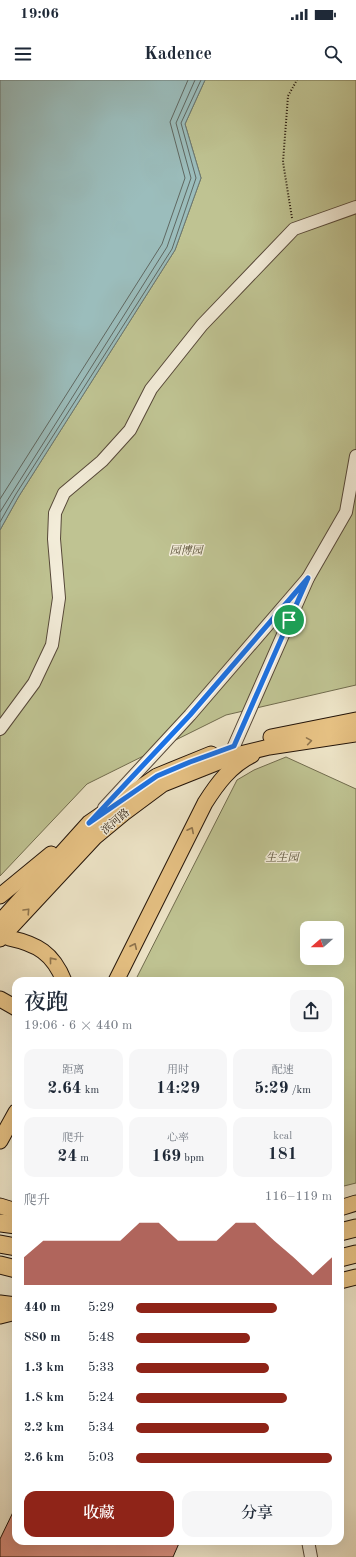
<!DOCTYPE html>
<html lang="zh">
<head>
<meta charset="utf-8">
<style>
  :root { --surface:#fff; --page:#f6f6f7; --text:#1f2937; --muted:#747a83; --accent:#8f2418 }
  body { margin:0; font-family:"Old Standard TT","Noto Serif SC",serif; background:var(--page); color:var(--text); height:100vh; display:flex; flex-direction:column; font-size:15px; white-space:nowrap }
  * { box-sizing:border-box; margin:0 }
  p { font-size:13px; color:var(--muted) }
  .icon { flex:none; width:22px; height:22px; fill:none; stroke:currentColor; stroke-width:2; stroke-linecap:round; stroke-linejoin:round }
  .map { position:relative; flex:1; overflow:hidden }
  .sheet { position:absolute; left:12px; top:897px; width:332px; height:568px; display:flex; flex-direction:column; background:var(--surface); border-radius:12px; box-shadow:0 4px 16px #0002 }
  .sheet>* { flex:none }
  .needle { width:26px; rotate:250deg }
  .fabs { position:absolute; left:300px; top:841px; display:grid; gap:8px }
  .fabs a { display:grid; place-items:center; width:44px; height:44px; border-radius:8px; background:var(--surface); box-shadow:0 4px 16px #0002; font-size:20px }
  .pin { position:absolute; display:grid; place-items:center; width:34px; height:34px; color:#fff; margin:-17px; border:2px solid #fff; border-radius:50%; box-shadow:0 1px 4px #0007 }
  .round { display:grid; place-items:center; flex:none; width:42px; height:42px; border-radius:12px; background:var(--page) }
  .overview { display:flex; align-items:center; justify-content:space-between; height:68px; padding:0 12px }
  h1 { font-size:22px; font-weight:600; line-height:30px }
  .metrics { display:grid; grid-template-columns:repeat(3,1fr); gap:6px; height:68px; padding:4px 12px }
  .metrics div { display:grid; align-content:center; border-radius:10px; background:var(--page); text-align:center }
  .metrics b { font-size:17px; font-weight:600 }
  .metrics small { font-size:11px; font-weight:400 }
  .metrics p { font-size:11px }
  .chart { height:112px; padding:8px 12px }
  .chart p { display:flex; justify-content:space-between }
  .chart svg { width:100%; height:72px; margin-top:4px; fill:var(--accent); opacity:.7 }
  .primary-button { display:flex; gap:8px; margin-top:auto; padding:8px 12px }
  .primary-button a { flex:1; height:46px; border-radius:12px; background:var(--accent); color:#fff; font-size:16px; font-weight:600; line-height:46px; text-align:center }
  .primary-button a+a { background:var(--page); color:var(--text) }
  ul { padding:0 12px; list-style:none; font-size:13px }
  li { display:grid; grid-template-columns:64px 48px 1fr; align-items:center; height:30px }
  li i { height:10px; border-radius:5px; background:var(--accent) }
  .status { display:flex; justify-content:space-between; align-items:center; height:28px; padding:0 20px; background:var(--surface); direction:ltr }
  .status svg { height:11px; fill:currentColor }
  header { display:flex; justify-content:space-between; align-items:center; height:52px; padding:0 12px; background:var(--surface); font-size:18px; font-weight:600 }
  .map>svg:first-child { display:block }
  .green { fill:#bfc392; stroke:#716c4e; fill-rule:evenodd }
  .water { fill:#9bbdbc; stroke:#6b7974 }
  .lines { fill:none; stroke-linecap:round; stroke-linejoin:round }
  .shore { stroke:#5f6862; stroke-width:1 }
  .building { fill:#d88d7c; stroke:#231409 }
  .minor-casing { stroke:#564839; stroke-width:14 }
  .major-casing { stroke:#231409; stroke-width:17 }
  .highway-casing { stroke:#231409; stroke-width:19 }
  .path { stroke:#231409; stroke-width:2; stroke-dasharray:1 2; stroke-linecap:butt }
  .minor { stroke:#f4eedb; stroke-width:12 }
  .major { stroke:#e7c284; stroke-width:15 }
  .highway { stroke:#e7c284; stroke-width:17 }
  .oneway { stroke:#8f744d }
  .route-casing { stroke:#fff; stroke-width:8 }
  .route { stroke:#1a73e8; stroke-width:5 }
  .labels { text-anchor:middle; stroke-width:3; stroke-linejoin:round; paint-order:stroke }
  .park-label { font-size:11px; font-style:italic; fill:#5a5139; stroke:#f4eedb }
  .street-label { font-size:11px; fill:#231409; stroke:#f4eedb }
</style>
</head>
<body>
<div class="status"><b>19:06</b><svg viewBox="0 0 49 12"><path d="M0 12V9h3v3zM5 12V6h3v6zM10 12V3h3v9zM15 12V0h3v12zM26 1h20v11H26zM47 4h2v5h-2z"/></svg></div>
<header><svg class="icon" aria-label="menu" viewBox="0 0 24 24"><path d="M4 6h16M4 12h16M4 18h16"/></svg>Kadence<svg class="icon" aria-label="search" viewBox="0 0 24 24"><circle cx="10" cy="10" r="6"/><path d="M15 15l6 6"/></svg></header>
<div class="map">
<svg width="356" height="1477" viewBox="0 0 356 1477">
  <rect width="100%" height="100%" fill="#eee5c8"/>
  <filter id="stains"><feTurbulence type="fractalNoise" baseFrequency=".005" numOctaves="4"/><feColorMatrix values="0 0 0 0 .2 0 0 0 0 .09 0 0 0 0 .02 0 0 0 .5 -.17"/></filter>
  <radialGradient id="worn" r=".72"><stop offset=".6" stop-color="#630" stop-opacity="0"/><stop offset="1" stop-color="#630" stop-opacity=".3"/></radialGradient>
  <g class="green">
    <polygon points="205,0 356,0 356,605 226,635 87,704 0,796 0,450 19,416 175,170 201,98 185,44"/>
    <path d="M286,677L356,709V1103L340,1107V901H135L237,700L254,690ZM307,848H337V878H307Z"/>
  </g>
  <polygon class="water" points="0,0 205,0 185,44 201,98 175,170 19,416 0,450"/>
  <g class="lines">
    <g class="shore">
      <polyline points="0,419 162,164 185,98 170,42 188,0"/>
      <polyline points="0,432 167,167 191,98 176,43 195,0"/>
      <polyline points="0,442 16,414 172,169 196,98 181,43 201,0"/>
    </g>
  </g>
  <polygon class="building" points="16,1426 16,1461 180,1461 173,1477 0,1477 0,1459"/>
  <g class="lines">
    <defs>
      <g id="minor">
        <polyline points="0,649 34,603 52,565 59,518 54,459 55,433 64,413 102,381 130,350 151,309 202,245 294,149 356,127"/>
        <polyline points="234,666 308,498 346,432 356,376"/>
        <polyline points="104,728 190,635 308,498"/>
        <polyline points="308,1461 311,1477"/>
      </g>
      <g id="major">
        <polyline points="271,657 356,640"/>
        <polyline points="0,816 51,774"/>
        <polyline points="0,842 89,743 157,696 211,674"/>
        <path d="M9,858C37,864 53,873 64,901"/>
        <polyline points="0,859 95,757 124,733 163,704 236,675 269,667 356,654"/>
        <path d="M116,901L205,723C217,704 231,685 252,675"/>
        <polyline points="0,919 16,928"/>
        <polyline points="0,1061 16,1032"/>
        <polyline points="0,1126 16,1131"/>
        <polyline points="340,1128 356,1123"/>
        <polyline points="340,1201 356,1197"/>
        <polyline points="0,1223 16,1225"/>
        <polyline points="0,1236 16,1232"/>
      </g>
      <g id="highway">
        <polyline points="0,1143 16,1145"/>
        <polyline points="340,1152 356,1148"/>
        <polyline points="0,1164 16,1167"/>
        <polyline points="340,1178 356,1174"/>
        <polyline points="0,1185 16,1189"/>
      </g>
    </defs>
    <use href="#minor" class="minor-casing"/>
    <use href="#major" class="major-casing"/>
    <use href="#highway" class="highway-casing"/>
    <polyline class="path" points="292,138 283,82 288,16 297,0"/>
    <use href="#minor" class="minor"/>
    <use href="#major" class="major"/>
    <use href="#highway" class="highway"/>
  </g>
  <defs><path id="oneway-chevron" d="M-2-3.5L2.5 0L-2 3.5" fill="none" stroke-width="1.6" stroke-linecap="round" stroke-linejoin="round"/></defs>
  <g class="oneway">
    <use href="#oneway-chevron" transform="translate(309 661) rotate(-9)"/>
    <use href="#oneway-chevron" transform="translate(191 750) rotate(-63)"/>
    <use href="#oneway-chevron" transform="translate(27 831) rotate(-47)"/>
    <use href="#oneway-chevron" transform="translate(134 866) rotate(-65)"/>
    <use href="#oneway-chevron" transform="translate(52 880) rotate(-129)"/>
  </g>
  <g class="lines">
    <defs>
      <polygon id="route" points="308,498 234,666 190,682 157,696 89,743 190,635"/>
    </defs>
    <use href="#route" class="route-casing"/>
    <use href="#route" class="route"/>
  </g>
  <g class="labels">
    <g class="park-label">
      <text x="186" y="474">园博园</text>
      <text x="282" y="781">生生园</text>
    </g>
    <g class="street-label">
      <text transform="translate(115 741) rotate(-40)" y="4">滨河路</text>
    </g>
  </g>
  <rect width="100%" height="100%" filter="url(#stains)"/>
  <rect width="100%" height="100%" fill="url(#worn)"/>
</svg>
<div class="fabs">
<a><svg class="needle" viewBox="-14 -14 28 28"><path d="M0-13l5 13h-10z" fill="#e53935"/><path d="M0 13l5-13h-10z" fill="#747a83"/></svg></a>
</div>
<div class="pin" style="left:289px;top:540px;background:#1e9e55"><svg class="icon" aria-label="arrive" viewBox="0 0 24 24"><path d="M6 21V4h12l-3 4 3 4H6"/></svg></div>
<section class="sheet">
<div class="overview"><div><h1>夜跑</h1><p>19:06 · 6 × 440 m</p></div><a class="round"><svg class="icon" aria-label="share" viewBox="0 0 24 24"><path d="M12 15V3M7 8l5-5 5 5M5 13v7h14v-7"/></svg></a></div>
<div class="metrics">
<div><p>距离</p><b>2.64<small> km</small></b></div>
<div><p>用时</p><b>14:29</b></div>
<div><p>配速</p><b>5:29<small> /km</small></b></div>
</div>
<div class="metrics">
<div><p>爬升</p><b>24<small> m</small></b></div>
<div><p>心率</p><b>169<small> bpm</small></b></div>
<div><p>kcal</p><b>181</b></div>
</div>
<div class="chart"><p><span>爬升</span>116–119 m</p>
<svg viewBox="0 0 160 44" preserveAspectRatio="none"><path d="M0 44V27L10 17L20 17L30 17L40 17L50 17L60 6L70 6L80 17L90 17L100 17L110 6L120 6L130 17L140 27L150 38L160 27V44z"/></svg>
</div>
<ul>
<li><b>440 m</b>5:29<i style="width:72%"></i></li>
<li><b>880 m</b>5:48<i style="width:58%"></i></li>
<li><b>1.3 km</b>5:33<i style="width:68%"></i></li>
<li><b>1.8 km</b>5:24<i style="width:77%"></i></li>
<li><b>2.2 km</b>5:34<i style="width:68%"></i></li>
<li><b>2.6 km</b>5:03<i style="width:100%"></i></li>
</ul>
<div class="primary-button"><a>收藏</a><a>分享</a></div>
</section>
</div>
</body>
</html>
